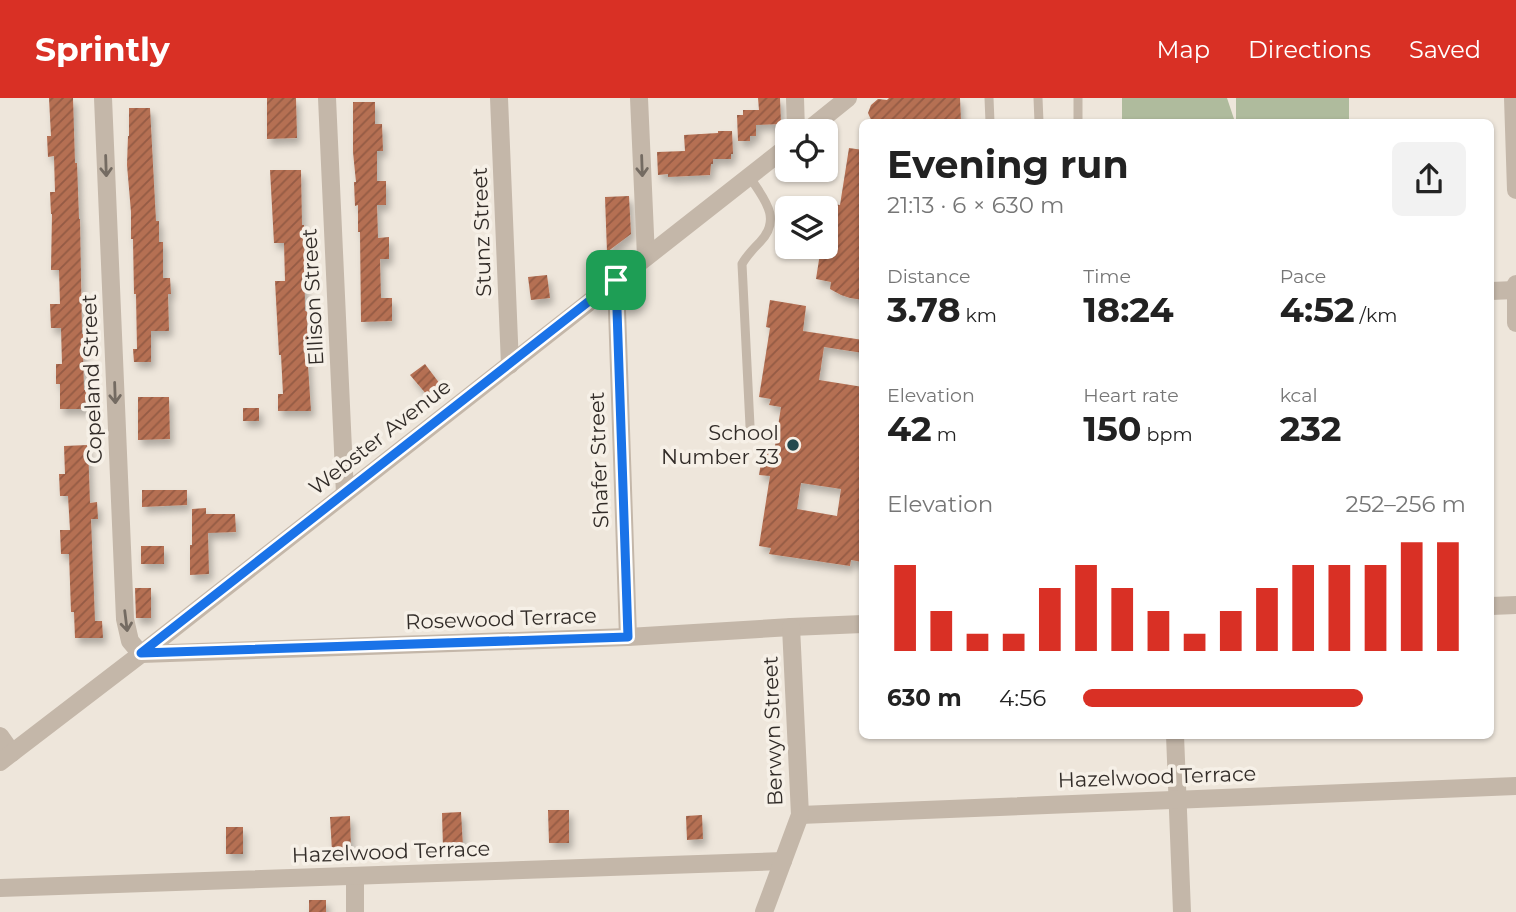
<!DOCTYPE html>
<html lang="en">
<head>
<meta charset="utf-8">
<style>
  :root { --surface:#fff; --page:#f2f2f2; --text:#222; --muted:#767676; --accent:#d93025 }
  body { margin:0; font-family:Montserrat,sans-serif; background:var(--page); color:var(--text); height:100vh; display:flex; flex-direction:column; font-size:26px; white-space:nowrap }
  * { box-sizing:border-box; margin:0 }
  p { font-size:23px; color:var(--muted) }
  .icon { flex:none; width:38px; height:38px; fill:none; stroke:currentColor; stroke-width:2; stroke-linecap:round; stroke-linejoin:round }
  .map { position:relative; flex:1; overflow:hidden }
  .side { position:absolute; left:859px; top:21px; width:635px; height:620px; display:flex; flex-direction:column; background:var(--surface); border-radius:10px; box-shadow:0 2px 5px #0004 }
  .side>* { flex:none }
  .controls { position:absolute; left:775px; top:21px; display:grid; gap:14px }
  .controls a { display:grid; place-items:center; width:63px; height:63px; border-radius:10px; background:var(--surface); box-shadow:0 2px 5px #0004; font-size:35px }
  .pin { position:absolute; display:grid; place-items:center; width:60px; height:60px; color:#fff; margin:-30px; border-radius:14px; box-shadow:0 4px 10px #0006 }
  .round { display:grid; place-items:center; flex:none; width:74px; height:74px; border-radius:10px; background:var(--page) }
  .head { display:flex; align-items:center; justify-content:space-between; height:119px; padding:0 28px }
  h1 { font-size:38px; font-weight:700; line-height:52px }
  .metrics { display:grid; grid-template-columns:repeat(3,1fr); gap:10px; height:119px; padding:7px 28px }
  .metrics div { display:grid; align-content:center }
  .metrics b { font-size:35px; font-weight:700 }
  .metrics small { font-size:19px; font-weight:400 }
  .metrics p { font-size:19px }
  .chart { height:196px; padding:14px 28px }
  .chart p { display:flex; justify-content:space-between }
  .chart svg { width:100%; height:126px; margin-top:7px; stroke:var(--accent); stroke-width:6 }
  ul { padding:0 28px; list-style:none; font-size:23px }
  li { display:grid; grid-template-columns:112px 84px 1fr; align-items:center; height:52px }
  li i { height:18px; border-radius:9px; background:var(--accent) }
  header { display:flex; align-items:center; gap:42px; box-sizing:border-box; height:98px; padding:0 35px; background:var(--accent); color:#fff }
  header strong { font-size:33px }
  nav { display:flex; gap:38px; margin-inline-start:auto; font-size:24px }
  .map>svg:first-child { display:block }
  .pitch { fill:#afbb9d }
  .building { fill:url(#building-hatch); fill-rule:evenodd; filter:url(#shadow) }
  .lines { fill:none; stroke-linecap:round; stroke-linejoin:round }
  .service { stroke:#c4b7a9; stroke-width:9 }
  .minor { stroke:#c4b7a9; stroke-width:18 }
  .tertiary { stroke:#c4b7a9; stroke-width:18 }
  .oneway { stroke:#746b62 }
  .route-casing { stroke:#fff; stroke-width:14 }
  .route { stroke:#1a73e8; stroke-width:9 }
  .poi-dot { fill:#23494e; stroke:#f6f0e7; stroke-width:2.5 }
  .labels { text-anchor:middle; stroke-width:7; stroke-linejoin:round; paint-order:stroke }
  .street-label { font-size:21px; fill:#322c28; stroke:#f6f0e7 }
  .poi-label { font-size:21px; fill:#322c28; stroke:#f6f0e7; text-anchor:end }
</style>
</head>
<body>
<header>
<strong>Sprintly</strong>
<nav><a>Map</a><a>Directions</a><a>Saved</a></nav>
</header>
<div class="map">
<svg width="1516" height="814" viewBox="0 0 1516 814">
  <defs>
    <pattern id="building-hatch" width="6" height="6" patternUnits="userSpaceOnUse" patternTransform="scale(1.75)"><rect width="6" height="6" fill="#b56f52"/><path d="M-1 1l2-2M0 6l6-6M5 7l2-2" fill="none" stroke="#945b44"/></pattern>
    <filter id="shadow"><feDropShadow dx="3.5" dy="6" stdDeviation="3.5" flood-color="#0004"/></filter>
  </defs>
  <rect width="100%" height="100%" fill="#eee6db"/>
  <g class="pitch">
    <polygon points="1122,0 1227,0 1235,24 1122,24"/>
    <rect x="1236" y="0" width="113" height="24"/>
  </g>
  <g class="building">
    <polygon points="49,0 73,0 75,65 77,65 79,121 80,121 82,236 85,235 85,253 83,254 84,292 87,292 87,311 60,311 60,286 56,286 56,266 62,266 61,230 51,230 50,206 60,206 59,172 51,172 52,116 51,116 50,94 55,94 54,58 48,59 47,38 51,38"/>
    <polygon points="267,0 296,0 297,40 267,41"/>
    <polygon points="758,0 780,0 781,26 756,27 756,38 750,38 750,43 738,43 737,17 743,17 743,12 759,12"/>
    <polygon points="889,0 960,0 961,24 872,24 868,15 871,7 878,1 887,2"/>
    <polygon points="353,4 375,4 375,26 382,26 383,53 377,53 377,83 386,83 386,107 377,107 378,140 389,139 389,161 380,161 381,200 392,200 392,223 361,224 360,134 358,134 358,107 355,108 354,84 356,84 353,54"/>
    <polygon points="129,10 150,10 156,123 159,123 159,144 163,144 163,180 170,180 171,196 168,196 169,233 151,233 151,264 134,264 133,251 137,251 136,196 134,196 133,141 131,141 131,114 127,67 128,38 129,38"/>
    <polygon points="718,33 732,33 733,56 731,56 731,61 713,61 713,66 711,66 710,77 668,79 668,76 658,77 657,54 685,53 684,37 718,35"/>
    <polygon points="849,50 863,52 863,202 850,200 841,197 830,191 831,184 816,181 821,149 826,149 827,105 840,107"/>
    <polygon points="270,72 301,72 302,127 304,127 305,213 307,213 308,268 311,313 278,313 278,296 283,296 281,257 279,257 275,183 285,183 284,145 274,145"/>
    <polygon points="629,98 631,136 607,154 605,99"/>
    <polygon points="547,177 550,200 531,202 528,179"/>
    <path d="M770,202L806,208L803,233L863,242V255L824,249L819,282L863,289V457L862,464L851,462L850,468L769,456L771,450L759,448L770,378L759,377L763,353L774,354L781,309L769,307L771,301L759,299L770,230L766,229ZM801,385L841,391L837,418L797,411Z"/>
    <polygon points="425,266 440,286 427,297 410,277"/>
    <polygon points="138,299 169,299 170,341 138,342"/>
    <rect x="243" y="310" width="16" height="13"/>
    <polygon points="88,347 90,405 97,404 98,421 91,421 95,523 102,523 103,540 75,540 74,514 71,514 69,456 61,456 60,432 70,432 68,398 60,398 59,376 65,376 64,348"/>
    <polygon points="142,392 187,392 187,407 142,409"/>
    <polygon points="206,410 206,416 235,416 236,434 208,435 209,476 190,477 190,447 192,447 192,411"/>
    <rect x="141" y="448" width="23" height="18"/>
    <polygon points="135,490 151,490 151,520 136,520"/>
    <polygon points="548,712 569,712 569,745 549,745"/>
    <polygon points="461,714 463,749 443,750 442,715"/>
    <polygon points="702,717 703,741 687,742 686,718"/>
    <polygon points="350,718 351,752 332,753 330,719"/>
    <rect x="226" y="729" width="17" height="27"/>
    <rect x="309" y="802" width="17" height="12"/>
  </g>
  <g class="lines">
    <g class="service">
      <polyline points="989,0 990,24"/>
      <polyline points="1038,0 1039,24"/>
      <polyline points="1078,0 1078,24"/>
      <path d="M749,78C763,100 783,120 760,144C753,151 747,157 742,166L750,328"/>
    </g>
    <g class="minor">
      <polyline points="103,0 125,521 130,543 141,556 628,539 791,529 863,526"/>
      <polyline points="327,0 345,396"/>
      <polyline points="499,0 510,267"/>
      <polyline points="639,0 646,159"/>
      <polyline points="795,0 796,33"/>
      <polyline points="1513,0 1516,92"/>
      <polyline points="616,182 628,539"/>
      <polyline points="1516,186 1516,225"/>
      <polyline points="1491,193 1515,192"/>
      <polyline points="1491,508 1516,507"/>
      <polyline points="1175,637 1182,814"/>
      <polyline points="0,638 12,655"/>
      <polyline points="800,717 1516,688"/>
      <polyline points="355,778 355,814"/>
      <polyline points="0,790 783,763"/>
      <polyline points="764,814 800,717 791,529"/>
    </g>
    <g class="tertiary">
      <polyline points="807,33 848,0"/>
      <polyline points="0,664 141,556 788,48"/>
    </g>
  </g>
  <defs><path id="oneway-shaft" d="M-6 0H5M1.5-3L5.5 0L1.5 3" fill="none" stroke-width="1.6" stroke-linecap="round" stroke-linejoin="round" transform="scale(1.75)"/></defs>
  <g class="oneway">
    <use href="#oneway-shaft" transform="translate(106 68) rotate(88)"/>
    <use href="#oneway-shaft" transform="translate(642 68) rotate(88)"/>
    <use href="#oneway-shaft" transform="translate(115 295) rotate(88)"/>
    <use href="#oneway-shaft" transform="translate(126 523) rotate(83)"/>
  </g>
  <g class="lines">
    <defs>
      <polygon id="route" points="616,182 628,539 141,555"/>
    </defs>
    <use href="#route" class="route-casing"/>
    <use href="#route" class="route"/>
  </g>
  <circle class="poi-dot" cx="793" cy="347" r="7"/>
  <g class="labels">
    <g class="street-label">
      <text transform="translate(482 134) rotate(-92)" y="7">Stunz Street</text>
      <text transform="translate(313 199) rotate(-93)" y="7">Ellison Street</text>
      <text transform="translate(92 281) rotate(-92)" y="7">Copeland Street</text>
      <text transform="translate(380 339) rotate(-38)" y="7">Webster Avenue</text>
      <text transform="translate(599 362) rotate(-92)" y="7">Shafer Street</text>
      <text transform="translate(501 521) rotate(-2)" y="7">Rosewood Terrace</text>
      <text transform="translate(773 633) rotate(-92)" y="7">Berwyn Street</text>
      <text transform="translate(1157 679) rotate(-2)" y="7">Hazelwood Terrace</text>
      <text transform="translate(391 754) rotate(-2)" y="7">Hazelwood Terrace</text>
    </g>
    <g class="poi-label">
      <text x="779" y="342">School<tspan x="779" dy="24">Number 33</tspan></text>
    </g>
  </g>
</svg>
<div class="controls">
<a><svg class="icon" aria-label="locate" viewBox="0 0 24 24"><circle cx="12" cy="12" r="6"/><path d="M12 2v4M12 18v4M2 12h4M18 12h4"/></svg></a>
<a><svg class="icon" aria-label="layers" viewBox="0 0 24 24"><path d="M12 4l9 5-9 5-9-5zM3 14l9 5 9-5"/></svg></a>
</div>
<div class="pin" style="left:616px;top:182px;background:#1e9e55"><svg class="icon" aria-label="arrive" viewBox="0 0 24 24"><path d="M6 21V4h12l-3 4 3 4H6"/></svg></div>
<section class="side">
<div class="head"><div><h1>Evening run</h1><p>21:13 · 6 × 630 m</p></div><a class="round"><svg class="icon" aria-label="share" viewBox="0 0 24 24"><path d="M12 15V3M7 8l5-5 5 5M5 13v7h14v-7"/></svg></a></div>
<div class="metrics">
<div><p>Distance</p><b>3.78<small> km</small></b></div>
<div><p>Time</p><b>18:24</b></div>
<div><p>Pace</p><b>4:52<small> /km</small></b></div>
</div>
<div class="metrics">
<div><p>Elevation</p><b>42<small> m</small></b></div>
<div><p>Heart rate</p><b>150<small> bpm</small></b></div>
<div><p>kcal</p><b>232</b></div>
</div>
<div class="chart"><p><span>Elevation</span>252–256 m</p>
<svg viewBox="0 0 160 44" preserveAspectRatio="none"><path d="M5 44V14M15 44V30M25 44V38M35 44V38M45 44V22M55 44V14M65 44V22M75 44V30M85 44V38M95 44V30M105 44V22M115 44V14M125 44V14M135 44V14M145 44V6M155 44V6"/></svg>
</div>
<ul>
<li><b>630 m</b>4:56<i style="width:73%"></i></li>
</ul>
</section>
</div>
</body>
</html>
